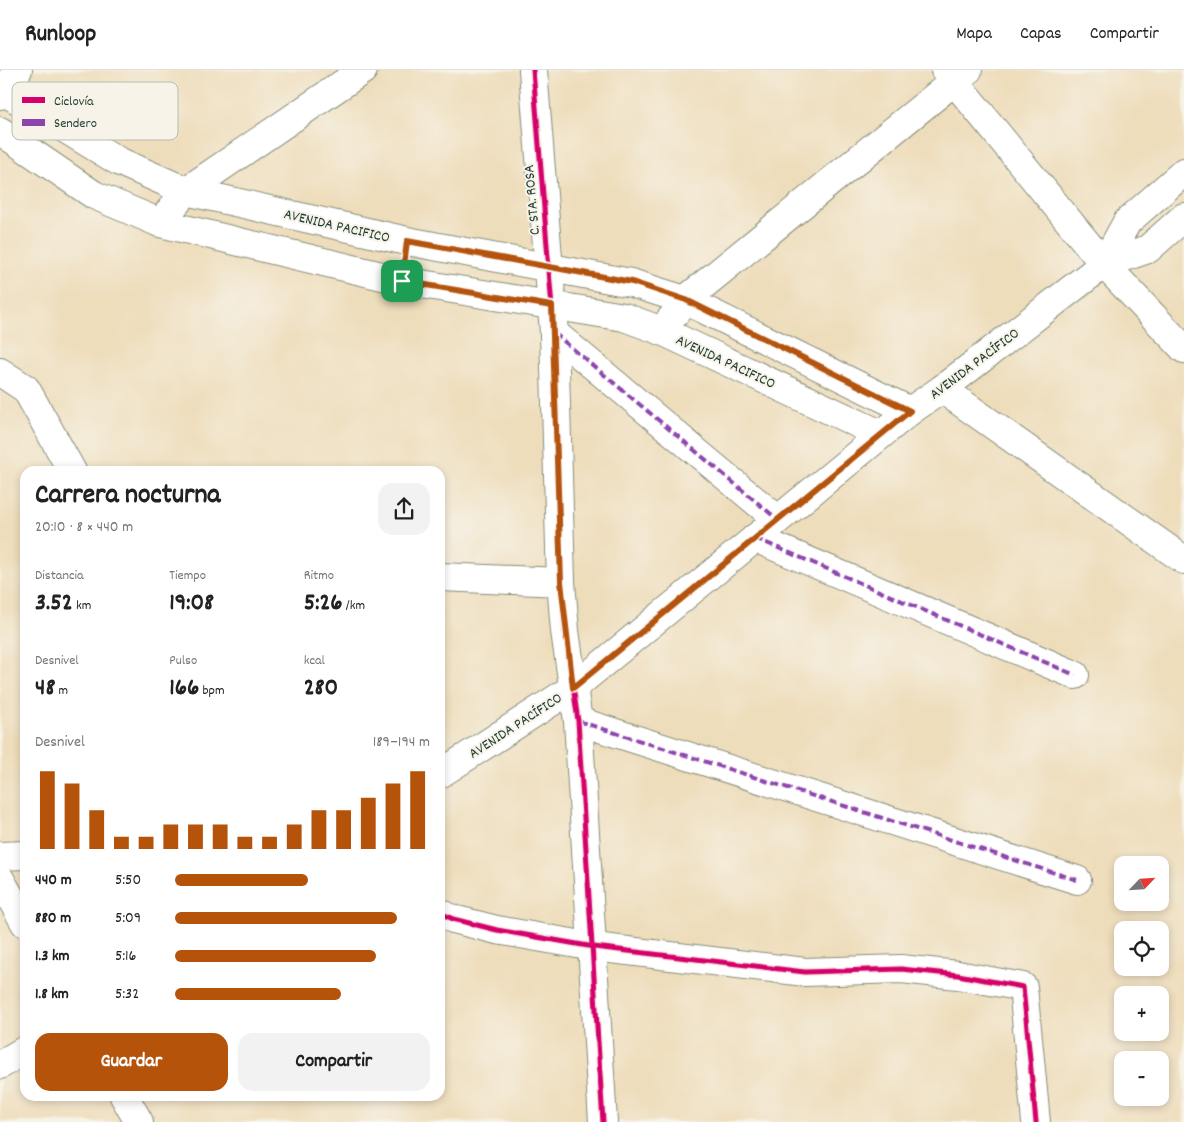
<!DOCTYPE html>
<html lang="es">
<head>
<meta charset="utf-8">
<style>
  :root { --surface:#fff; --page:#f2f2f2; --text:#222; --muted:#767676; --line:#e0e0e0; --accent:#b45309 }
  body { margin:0; font-family:Dekko,sans-serif; background:var(--page); color:var(--text); height:100vh; display:flex; flex-direction:column; font-size:19px; white-space:nowrap }
  * { box-sizing:border-box; margin:0 }
  p { font-size:16px; color:var(--muted) }
  .icon { flex:none; width:28px; height:28px; fill:none; stroke:currentColor; stroke-width:2; stroke-linecap:round; stroke-linejoin:round }
  .map { position:relative; flex:1; overflow:hidden }
  .details { position:absolute; left:20px; top:396px; width:425px; height:635px; display:flex; flex-direction:column; background:var(--surface); border-radius:15px; box-shadow:0 2px 8px #0003 }
  .details>* { flex:none }
  .needle { width:32px; rotate:65deg }
  .fabs { position:absolute; left:1114px; top:786px; display:grid; gap:10px }
  .fabs a { display:grid; place-items:center; width:55px; height:55px; border-radius:10px; background:var(--surface); box-shadow:0 2px 8px #0003; font-size:25px }
  .pin { position:absolute; display:grid; place-items:center; width:42px; height:42px; color:#fff; margin:-21px; border-radius:10px; box-shadow:0 2px 8px #0006 }
  .round { display:grid; place-items:center; flex:none; width:52px; height:52px; border-radius:15px; background:var(--page) }
  .head { display:flex; align-items:center; justify-content:space-between; height:85px; padding:0 15px }
  h1 { font-size:28px; font-weight:700; line-height:38px }
  .figures { display:grid; grid-template-columns:repeat(3,1fr); gap:8px; height:85px; padding:5px 15px }
  .figures div { display:grid; align-content:center }
  .figures b { font-size:25px; font-weight:700 }
  .figures small { font-size:14px; font-weight:400 }
  .figures p { font-size:14px }
  .chart { height:140px; padding:10px 15px }
  .chart p { display:flex; justify-content:space-between }
  .chart svg { width:100%; height:90px; margin-top:5px; stroke:var(--accent); stroke-width:6 }
  .action { display:flex; gap:10px; margin-top:auto; padding:10px 15px }
  .action a { flex:1; height:58px; border-radius:15px; background:var(--accent); color:#fff; font-size:20px; font-weight:700; line-height:58px; text-align:center }
  .action a+a { background:var(--page); color:var(--text) }
  ul { padding:0 15px; list-style:none; font-size:16px }
  li { display:grid; grid-template-columns:80px 60px 1fr; align-items:center; height:38px }
  li i { height:12px; border-radius:6px; background:var(--accent) }
  header { display:flex; align-items:center; gap:30px; box-sizing:border-box; height:70px; padding:0 25px; background:var(--surface); border-bottom:1px solid var(--line) }
  header strong { font-size:24px }
  nav { display:flex; gap:28px; margin-inline-start:auto; font-size:18px }
  .map>svg:first-child { display:block }
  .lines { fill:none; stroke-linecap:round; stroke-linejoin:round }
  .street-casing { stroke:#868d78; stroke-width:30 }
  .secondary-casing { stroke:#868d78; stroke-width:30 }
  .primary-casing { stroke:#868d78; stroke-width:30 }
  .street { stroke:#fff; stroke-width:28 }
  .secondary { stroke:#fff; stroke-width:28 }
  .primary { stroke:#fff; stroke-width:28 }
  .quiet { stroke:#8e44ad; stroke-width:4; stroke-dasharray:8 4; stroke-linecap:butt }
  .cycleway-casing { stroke:#f7f3e8; stroke-width:8 }
  .cycleway { stroke:#d6006c; stroke-width:5 }
  .route-casing { stroke:#fff; stroke-width:10 }
  .route { stroke:#b45309; stroke-width:6 }
  .labels { text-anchor:middle; stroke-width:4; stroke-linejoin:round; paint-order:stroke }
  .street-label { font-size:15px; fill:#1f3d34; stroke:#f7f3e8 }
  .key { fill:#f7f3e8; stroke:#b6bcb2; stroke-width:1 }
  .key-label { font-size:14px; fill:#1f3d34 }
</style>
</head>
<body>
<header>
<strong>Runloop</strong>
<nav><a>Mapa</a><a>Capas</a><a>Compartir</a></nav>
</header>
<div class="map">
<svg width="1184" height="1052" viewBox="0 0 1184 1052">
  <rect width="100%" height="100%" fill="#f7f3e8"/>
  <filter id="ink" filterUnits="userSpaceOnUse"><feTurbulence type="fractalNoise" baseFrequency=".02" numOctaves="2"/><feDisplacementMap in="SourceGraphic" scale="10" xChannelSelector="R" yChannelSelector="G"/><feConvolveMatrix kernelMatrix="1 2 1 2 8 2 1 2 1" color-interpolation-filters="sRGB"/></filter>
  <filter id="wash" filterUnits="userSpaceOnUse"><feTurbulence type="fractalNoise" baseFrequency=".0096" numOctaves="4" result="noise"/><feDisplacementMap in="SourceGraphic" scale="20" xChannelSelector="R" yChannelSelector="G"/><feGaussianBlur stdDeviation="1.12" result="paint"/><feColorMatrix in="noise" values="0 0 0 0 0 0 0 0 0 0 0 0 0 0 0 0 0 1.4 0 .05"/><feComposite in="paint" operator="in"/></filter>
  <g filter="url(#wash)">
    <rect width="100%" height="100%" fill="#edb"/>
  </g>
  <g filter="url(#ink)">
    <g class="lines">
      <defs>
        <g id="street">
          <polyline points="533,0 554,263 561,512 565,561 578,651 603,1052"/>
          <polyline points="945,0 1104,194 1184,279"/>
          <polyline points="160,153 186,121 363,0"/>
          <polyline points="662,261 685,230 968,0"/>
          <polyline points="554,263 777,449"/>
          <polyline points="0,302 26,319 72,401"/>
          <polyline points="942,319 1184,490"/>
          <polyline points="755,468 1075,605"/>
          <polyline points="440,507 561,512"/>
          <polyline points="578,651 1077,810"/>
          <polyline points="0,786 25,785"/>
          <polyline points="0,809 25,853"/>
          <polyline points="440,843 453,849 497,860 594,877 805,902 901,899 958,905 1023,917 1036,1052"/>
          <polyline points="124,1026 139,1052"/>
        </g>
        <g id="secondary">
          <polyline points="0,19 118,91 186,121 407,171 631,213 685,230 910,341"/>
          <polyline points="0,61 94,125 160,153 403,211 624,247 662,261 880,364"/>
          <polyline points="1104,194 1127,152 1184,102"/>
          <polyline points="440,704 573,618 910,341 942,319 1104,194 1148,179 1184,147"/>
          <polyline points="0,995 25,980"/>
        </g>
        <polyline id="primary" points="0,25 18,0"/>
      </defs>
      <use href="#street" class="street-casing"/>
      <use href="#secondary" class="secondary-casing"/>
      <use href="#primary" class="primary-casing"/>
      <use href="#street" class="street"/>
      <use href="#secondary" class="secondary"/>
      <use href="#primary" class="primary"/>
      <g class="quiet">
        <polyline points="554,263 777,449"/>
        <polyline points="755,468 1075,605"/>
        <polyline points="578,651 1077,810"/>
      </g>
      <defs>
        <g id="cycleway">
          <polyline points="533,0 554,263 561,512 565,561 578,651 603,1052"/>
          <polyline points="440,843 453,849 497,860 594,877 805,902 901,899 958,905 1023,917 1036,1052"/>
        </g>
      </defs>
      <use href="#cycleway" class="cycleway-casing"/>
      <use href="#cycleway" class="cycleway"/>
    </g>
  </g>
  <g class="lines" filter="url(#ink)">
    <defs>
      <polygon id="route" points="407,171 632,212 686,230 910,341 573,618 561,512 552,236 402,211"/>
    </defs>
    <use href="#route" class="route-casing"/>
    <use href="#route" class="route"/>
  </g>
  <g class="labels">
    <g class="street-label">
      <text transform="translate(531 130) rotate(-95)" y="5">C. STA. ROSA</text>
      <text transform="translate(337 155) rotate(13)" y="5">AVENIDA PACIFICO</text>
      <text transform="translate(726 291) rotate(25)" y="5">AVENIDA PACIFICO</text>
      <text transform="translate(974 293) rotate(-37)" y="5">AVENIDA PACÍFICO</text>
      <text transform="translate(515 655) rotate(-33)" y="5">AVENIDA PACÍFICO</text>
    </g>
  </g>
  <rect x="12" y="12" width="166" height="58" rx="8" class="key"/>
  <rect x="22" y="27" width="23" height="6" fill="#d6006c"/>
  <rect x="22" y="49" width="23" height="7" fill="#8e44ad"/>
  <g class="key-label">
    <text x="54" y="35">Ciclovía</text>
    <text x="54" y="57">Sendero</text>
  </g>
</svg>
<div class="fabs">
<a><svg class="needle" viewBox="-14 -14 28 28"><path d="M0-13l5 13h-10z" fill="#e53935"/><path d="M0 13l5-13h-10z" fill="#767676"/></svg></a>
<a><svg class="icon" aria-label="locate" viewBox="0 0 24 24"><circle cx="12" cy="12" r="6"/><path d="M12 2v4M12 18v4M2 12h4M18 12h4"/></svg></a>
<a>+</a>
<a>−</a>
</div>
<div class="pin" style="left:402px;top:211px;background:#1e9e55"><svg class="icon" aria-label="arrive" viewBox="0 0 24 24"><path d="M6 21V4h12l-3 4 3 4H6"/></svg></div>
<section class="details">
<div class="head"><div><h1>Carrera nocturna</h1><p>20:10 · 8 × 440 m</p></div><a class="round"><svg class="icon" aria-label="share" viewBox="0 0 24 24"><path d="M12 15V3M7 8l5-5 5 5M5 13v7h14v-7"/></svg></a></div>
<div class="figures">
<div><p>Distancia</p><b>3.52<small> km</small></b></div>
<div><p>Tiempo</p><b>19:08</b></div>
<div><p>Ritmo</p><b>5:26<small> /km</small></b></div>
</div>
<div class="figures">
<div><p>Desnivel</p><b>48<small> m</small></b></div>
<div><p>Pulso</p><b>166<small> bpm</small></b></div>
<div><p>kcal</p><b>280</b></div>
</div>
<div class="chart"><p><span>Desnivel</span>189–194 m</p>
<svg viewBox="0 0 160 44" preserveAspectRatio="none"><path d="M5 44V6M15 44V12M25 44V25M35 44V38M45 44V38M55 44V32M65 44V32M75 44V32M85 44V38M95 44V38M105 44V32M115 44V25M125 44V25M135 44V19M145 44V12M155 44V6"/></svg>
</div>
<ul>
<li><b>440 m</b>5:50<i style="width:52%"></i></li>
<li><b>880 m</b>5:09<i style="width:87%"></i></li>
<li><b>1.3 km</b>5:16<i style="width:79%"></i></li>
<li><b>1.8 km</b>5:32<i style="width:65%"></i></li>
</ul>
<div class="action"><a>Guardar</a><a>Compartir</a></div>
</section>
</div>
</body>
</html>
